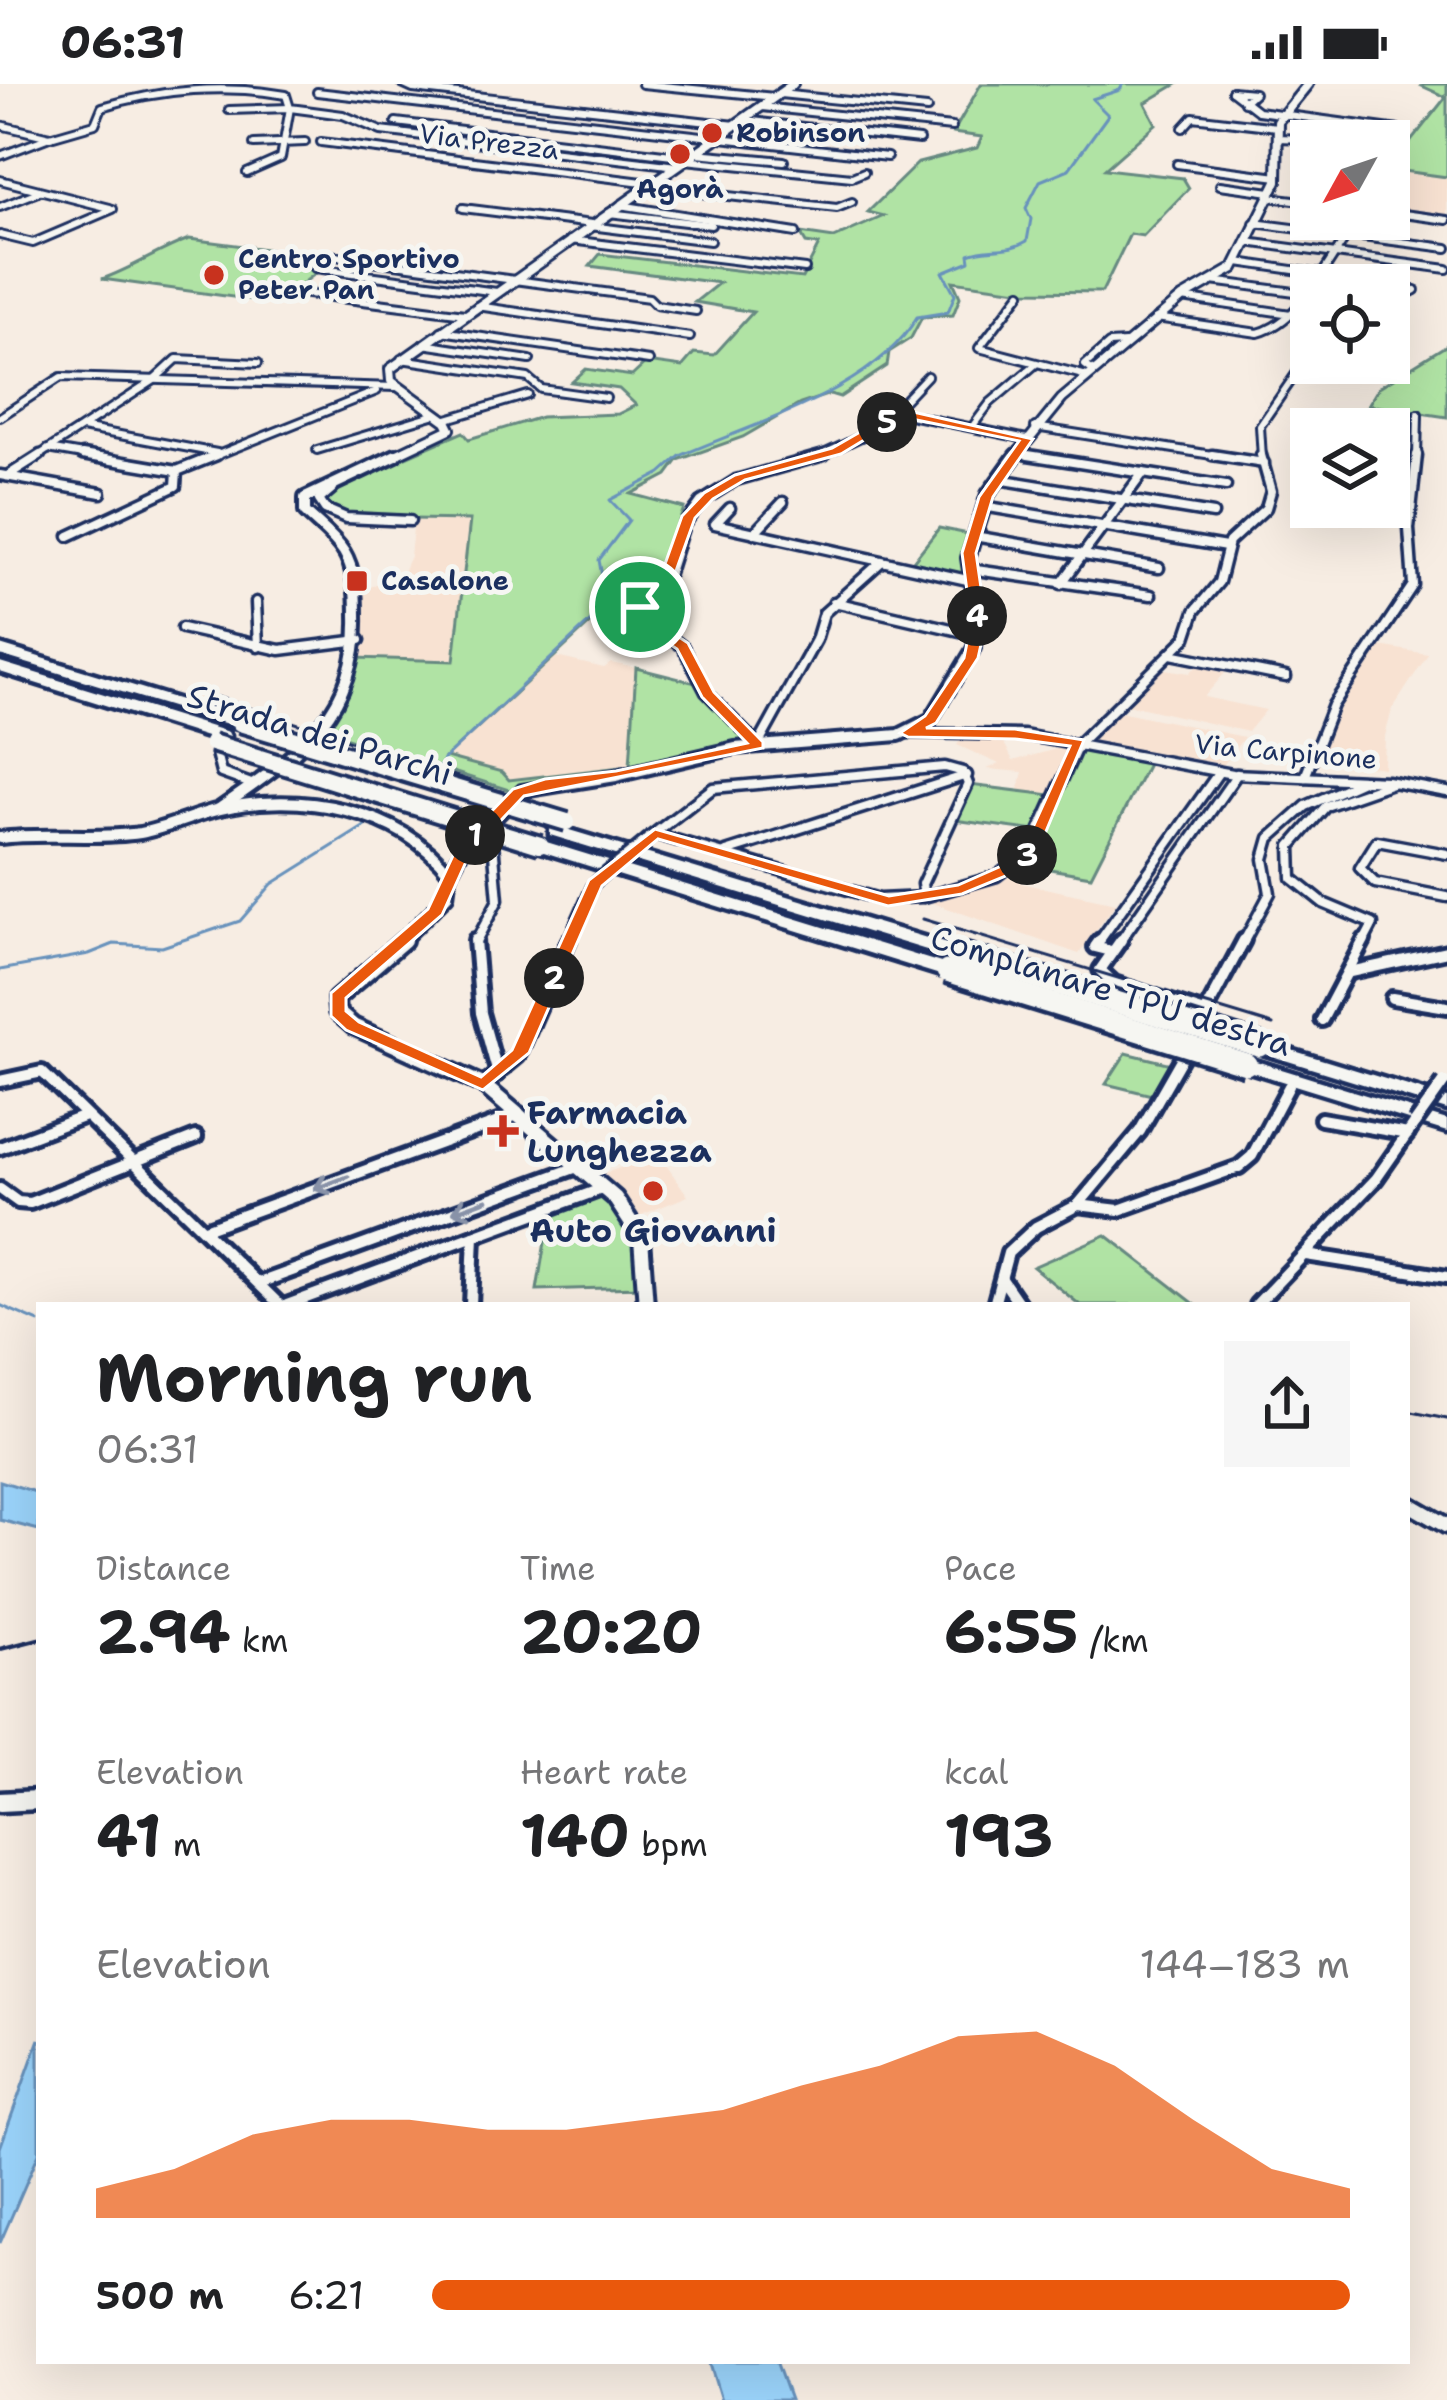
<!DOCTYPE html>
<html lang="en">
<head>
<meta charset="utf-8">
<style>
  :root { --surface:#fff; --page:#f6f6f6; --text:#202124; --muted:#757577; --accent:#ea580c }
  body { margin:0; font-family:"Shantell Sans",sans-serif; background:var(--page); color:var(--text); height:100vh; display:flex; flex-direction:column; font-size:45px; white-space:nowrap }
  * { box-sizing:border-box; margin:0 }
  p { font-size:39px; color:var(--muted) }
  .icon { flex:none; width:66px; height:66px; fill:none; stroke:currentColor; stroke-width:2; stroke-linecap:round; stroke-linejoin:round }
  .map { position:relative; flex:1; overflow:hidden }
  .sheet { position:absolute; left:36px; top:1218px; width:1374px; height:1062px; display:flex; flex-direction:column; background:var(--surface); border-radius:0px; box-shadow:0 12px 48px #0002 }
  .sheet>* { flex:none }
  .needle { width:78px; rotate:230deg }
  .buttons { position:absolute; left:1290px; top:36px; display:grid; gap:24px }
  .buttons a { display:grid; place-items:center; width:120px; height:120px; border-radius:0px; background:var(--surface); box-shadow:0 12px 48px #0002; font-size:60px }
  .pin { position:absolute; display:grid; place-items:center; width:102px; height:102px; color:#fff; margin:-51px; border:6px solid #fff; border-radius:50%; box-shadow:0 3px 12px #0007 }
  .km { position:absolute; width:60px; height:60px; margin:-30px; border-radius:50%; background:#222; color:#fff; font-size:33px; line-height:60px; text-align:center }
  .round { display:grid; place-items:center; flex:none; width:126px; height:126px; border-radius:0px; background:var(--page) }
  .summary { display:flex; align-items:center; justify-content:space-between; height:204px; padding:0 60px }
  h1 { font-size:66px; font-weight:700; line-height:90px }
  .metrics { display:grid; grid-template-columns:repeat(3,1fr); gap:18px; height:204px; padding:12px 60px }
  .metrics div { display:grid; align-content:center }
  .metrics b { font-size:60px; font-weight:700 }
  .metrics small { font-size:33px; font-weight:400 }
  .metrics p { font-size:33px }
  .chart { height:336px; padding:24px 60px }
  .chart p { display:flex; justify-content:space-between }
  .chart svg { width:100%; height:216px; margin-top:12px; fill:var(--accent); opacity:.7 }
  ul { padding:0 60px; list-style:none; font-size:39px }
  li { display:grid; grid-template-columns:192px 144px 1fr; align-items:center; height:90px }
  li i { height:30px; border-radius:15px; background:var(--accent) }
  .status { display:flex; justify-content:space-between; align-items:center; height:84px; padding:0 60px; background:var(--surface); direction:ltr }
  .status svg { height:33px; fill:currentColor }
  .map>svg:first-child { display:block }
  .built { fill:#f8e2d2 }
  .green { fill:#b0e3a4; stroke:#668981; stroke-width:3 }
  .water { fill:#9bd4fb; stroke:#6892bc; stroke-width:3 }
  .lines { fill:none; stroke-linecap:round; stroke-linejoin:round }
  .stream { stroke:#6892bc; stroke-width:3 }
  .minor-far2-casing { stroke:#1b2f5e; stroke-width:12 }
  .minor-far1-casing { stroke:#1b2f5e; stroke-width:15 }
  .minor-casing { stroke:#1b2f5e; stroke-width:20 }
  .tertiary-far3-casing { stroke:#1b2f5e; stroke-width:14 }
  .tertiary-far2-casing { stroke:#1b2f5e; stroke-width:18 }
  .tertiary-far1-casing { stroke:#1b2f5e; stroke-width:22 }
  .tertiary-casing { stroke:#1b2f5e; stroke-width:27 }
  .motorway-casing { stroke:#1b2f5e; stroke-width:9 }
  .minor-far2 { stroke:#f6f6f2; stroke-width:6 }
  .minor-far1 { stroke:#f6f6f2; stroke-width:8 }
  .minor { stroke:#f6f6f2; stroke-width:10 }
  .tertiary-far3 { stroke:#f6f6f2; stroke-width:8 }
  .tertiary-far2 { stroke:#f6f6f2; stroke-width:10 }
  .tertiary-far1 { stroke:#f6f6f2; stroke-width:14 }
  .tertiary { stroke:#f6f6f2; stroke-width:18 }
  .motorway { fill:#f6f6f2; fill-rule:evenodd }
  .rail-far1 { stroke:#1b2f5e; stroke-width:3 }
  .rail { stroke:#1b2f5e; stroke-width:4.5 }
  .minor-bridge-far1-casing { stroke:#1b2f5e; stroke-width:15; stroke-linecap:butt }
  .minor-bridge-casing { stroke:#1b2f5e; stroke-width:20; stroke-linecap:butt }
  .motorway-bridge-far1-casing { stroke:#1b2f5e; stroke-width:24; stroke-linecap:butt }
  .motorway-bridge-casing { stroke:#1b2f5e; stroke-width:30; stroke-linecap:butt }
  .minor-bridge-far1 { stroke:#f6f6f2; stroke-width:8 }
  .minor-bridge { stroke:#f6f6f2; stroke-width:10 }
  .motorway-bridge-far1 { stroke:#f6f6f2; stroke-width:16 }
  .motorway-bridge { stroke:#f6f6f2; stroke-width:21 }
  .oneway { stroke:#8892a8 }
  .route { fill:#ea580c; stroke:#fff; stroke-width:3; fill-rule:evenodd }
  .poi-dot { fill:#c8321e; stroke:#f6f6f2; stroke-width:4.5 }
  .labels { text-anchor:middle; stroke-width:10; stroke-linejoin:round; paint-order:stroke }
  .far-poi-label { font-size:27px; font-weight:bold; fill:#1b2f5e; stroke:#f6f6f2; text-anchor:start }
  .far-street-label { font-size:27px; fill:#1b2f5e; stroke:#f6f6f2 }
  .street-label { font-size:33px; fill:#1b2f5e; stroke:#f6f6f2 }
  .poi-label { font-size:33px; font-weight:bold; fill:#1b2f5e; stroke:#f6f6f2; text-anchor:start }
</style>
</head>
<body>
<div class="status"><b>06:31</b><svg viewBox="0 0 49 12"><path d="M0 12V9h3v3zM5 12V6h3v6zM10 12V3h3v9zM15 12V0h3v12zM26 1h20v11H26zM47 4h2v5h-2z"/></svg></div>
<div class="map">
<svg width="1447" height="2316" viewBox="0 0 1447 2316">
  <rect width="100%" height="100%" fill="#f7ede3"/>
  <filter id="ink" filterUnits="userSpaceOnUse"><feTurbulence type="fractalNoise" baseFrequency=".00833" numOctaves="2"/><feDisplacementMap in="SourceGraphic" scale="24" xChannelSelector="R" yChannelSelector="G"/><feConvolveMatrix kernelMatrix="1 2 1 2 8 2 1 2 1" color-interpolation-filters="sRGB"/></filter>
  <g filter="url(#ink)">
    <g class="built">
      <polygon points="1396,86 1447,93 1447,134 1389,127 1389,92"/>
      <polygon points="414,435 470,435 454,578 355,574 355,509 402,490 410,472"/>
      <polygon points="1373,561 1428,570 1392,626 1385,652 1384,684 1311,674 1333,621"/>
      <polygon points="556,573 604,584 611,579 636,584 631,682 509,696 445,674"/>
      <polygon points="1201,577 1230,583 1204,613 1266,626 1248,648 1122,619 1159,584 1190,589"/>
      <polygon points="1114,626 1244,653 1219,687 1082,658"/>
      <polygon points="964,651 1000,651 1013,677 1074,660 1050,711 1018,707 1023,688 987,685 999,680 957,661"/>
      <polygon points="1027,781 1021,799 1116,819 1079,870 927,817 948,814"/>
      <polygon points="659,1071 688,1112 639,1132 599,1091"/>
    </g>
    <g class="green">
      <polygon points="981,0 1177,0 1145,19 1156,40 1105,85 1183,94 1189,104 1143,152 1130,150 1102,208 1026,207 953,197 960,213 953,231 922,233 911,254 889,268 887,282 840,313 830,310 800,320 743,353 678,376 667,391 631,410 684,424 663,483 641,513 621,511 446,673 502,688 509,696 630,682 636,584 700,600 758,661 518,709 322,646 355,574 454,577 470,436 353,434 322,422 329,406 463,348 469,355 541,333 618,330 636,321 619,305 572,298 586,285 632,292 647,278 682,283 694,269 714,271 753,228 695,218 719,199 590,182 600,170 802,194 819,161 806,159 800,149 834,154 884,132 868,128 918,79 977,64 982,53 953,49"/>
      <polygon points="1425,0 1447,0 1447,93 1389,85 1446,13 1422,2"/>
      <path d="M189,155L336,174L277,219L102,195C133,184 157,167 189,155Z"/>
      <polygon points="1447,261 1447,333 1368,321 1379,303"/>
      <polygon points="939,444 968,450 962,491 910,481"/>
      <polygon points="1074,660 1150,676 1091,792 1027,781 1044,748 954,736 970,701 1050,711"/>
      <polygon points="1126,969 1175,981 1156,1012 1106,1000"/>
      <polygon points="603,1108 637,1152 640,1203 537,1206 548,1140 543,1130"/>
      <polygon points="1106,1151 1196,1221 1080,1221 1033,1183"/>
    </g>
    <g class="water">
      <polygon points="0,1397 39,1409 39,1446 0,1436"/>
      <polygon points="39,1955 39,2069 0,2159 0,2064"/>
      <polygon points="709,2277 776,2277 790,2316 721,2316"/>
    </g>
    <g class="lines">
      <g class="stream">
        <path d="M436,688L445,674L599,529L606,514L599,476L629,436L610,416L661,389L680,372C756,338 874,307 917,233L948,228L955,210L943,188L970,177L969,170C989,162 1008,169 1027,157L1031,135L1026,124L1040,97L1069,85L1108,31L1092,15L1120,6L1123,0"/>
        <polyline points="0,886 89,870 114,860 162,863 240,837 272,800 365,742"/>
        <polyline points="0,1221 39,1238"/>
      </g>
      <defs>
        <g id="minor-far2">
          <polyline points="402,0 413,5 736,41"/>
          <polyline points="642,0 775,13"/>
          <polyline points="1232,7 1258,27 1399,46"/>
          <polyline points="1232,7 1254,9 1244,18"/>
          <polyline points="317,8 887,73"/>
          <polyline points="780,10 927,25"/>
          <polyline points="762,23 952,43"/>
          <polyline points="229,26 290,24 281,74 247,89"/>
          <polyline points="743,36 919,56"/>
          <polyline points="396,38 689,73"/>
          <path d="M0,41L50,53L95,40L102,23C160,5 226,0 286,11L290,24L343,31L381,47L677,82"/>
          <polyline points="1183,44 1193,33 1277,43"/>
          <polyline points="1277,54 1368,57"/>
          <polyline points="321,58 651,99"/>
          <polyline points="254,60 305,58"/>
          <polyline points="696,69 784,77"/>
          <polyline points="0,72 47,54"/>
          <polyline points="685,76 852,93 864,88"/>
          <polyline points="1177,80 1278,93"/>
          <polyline points="0,96 110,124"/>
          <polyline points="1220,101 1271,108"/>
          <polyline points="647,103 837,124 852,118"/>
          <polyline points="1269,113 1311,118"/>
          <polyline points="620,121 796,149"/>
          <polyline points="0,123 38,108"/>
          <polyline points="463,124 592,140"/>
          <polyline points="1389,128 1447,136"/>
          <polyline points="609,129 711,141"/>
          <polyline points="1254,139 1447,164"/>
          <polyline points="590,142 710,157"/>
          <polyline points="0,151 33,159 113,125"/>
          <polyline points="570,156 805,185"/>
          <polyline points="1247,158 1447,185"/>
          <polyline points="328,171 649,214 656,221 696,227"/>
          <polyline points="1238,178 1390,200"/>
          <polyline points="315,184 497,208"/>
          <polyline points="1212,197 1310,210"/>
          <polyline points="292,208 465,230"/>
          <polyline points="1021,209 979,264 1087,292"/>
          <polyline points="1182,214 1291,230"/>
          <polyline points="1389,220 1415,206"/>
          <polyline points="477,222 690,253"/>
          <path d="M1156,234L1258,249C1301,237 1323,184 1348,151"/>
          <polyline points="441,247 649,277"/>
          <polyline points="423,260 530,276"/>
          <polyline points="401,275 528,294 541,305 606,314"/>
          <polyline points="1093,287 1085,281 1109,260 1125,259"/>
          <polyline points="900,329 1027,355"/>
          <polyline points="0,333 61,293 396,303"/>
          <polyline points="444,336 528,311"/>
          <polyline points="972,343 990,319 1036,280"/>
          <polyline points="1035,343 1231,374"/>
          <polyline points="82,344 217,369"/>
          <polyline points="48,365 100,374"/>
          <polyline points="317,366 436,330"/>
          <polyline points="1017,369 1047,374"/>
          <polyline points="35,374 153,297 177,275 258,279"/>
          <polyline points="210,374 377,307"/>
          <polyline points="815,374 876,346 927,292"/>
          <polyline points="1262,374 1260,342 1311,268"/>
          <polyline points="1417,374 1418,330"/>
        </g>
        <g id="minor-far1">
          <polyline points="82,371 177,387"/>
          <polyline points="824,371 736,396 701,418 684,441 667,495 639,529 683,563 706,608 758,661 816,556 824,529 881,478"/>
          <polyline points="1028,371 1226,402"/>
          <polyline points="1212,371 1264,379"/>
          <polyline points="0,391 101,409"/>
          <polyline points="7,392 40,371"/>
          <polyline points="998,395 1213,430"/>
          <polyline points="333,404 319,416 325,425 346,434 410,437"/>
          <polyline points="983,422 1226,463"/>
          <polyline points="730,424 715,440 972,497"/>
          <polyline points="754,449 783,418"/>
          <polyline points="69,452 176,402 177,387 217,371"/>
          <polyline points="974,452 1159,484"/>
          <polyline points="969,485 1151,511"/>
          <polyline points="1061,500 1143,389"/>
          <polyline points="256,518 258,563"/>
          <polyline points="834,518 977,551"/>
          <polyline points="182,544 280,566 360,556"/>
          <polyline points="1171,570 1286,593"/>
          <polyline points="908,649 1024,651 1233,690 1387,697 1447,708"/>
          <polyline points="216,669 221,689 254,701"/>
          <polyline points="1305,693 1333,621 1413,501 1409,445 1417,371"/>
          <polyline points="655,750 879,815 924,813"/>
          <polyline points="647,755 713,704 945,683 963,688 968,700 922,800 924,813 997,792 1031,765 1079,659 1186,554 1195,527 1219,498 1229,458 1266,424 1271,407 1261,371"/>
          <polyline points="726,768 967,691"/>
          <polyline points="1447,770 1377,757 1360,784 1375,799 1447,813"/>
          <polyline points="475,859 498,816 493,758"/>
          <polyline points="567,859 593,801 602,792"/>
          <polyline points="1098,859 1219,688"/>
          <polyline points="1119,859 1237,690"/>
          <polyline points="1243,859 1270,809 1264,775 1270,754 1306,722 1362,697"/>
          <polyline points="1363,859 1373,840 1323,819 1292,794 1291,762 1326,722 1392,699"/>
        </g>
        <g id="minor">
          <polyline points="475,856 481,929 498,990"/>
          <polyline points="1100,856 1095,863 1111,867"/>
          <polyline points="1121,856 1100,886 1114,899 1205,929"/>
          <polyline points="1350,888 1447,867"/>
          <polyline points="1392,914 1447,923"/>
          <polyline points="1322,936 1364,856"/>
          <polyline points="1196,946 1244,856"/>
          <polyline points="0,997 42,988 280,1221"/>
          <polyline points="483,1001 518,972 569,856"/>
          <polyline points="1321,1035 1408,1050"/>
          <polyline points="0,1064 85,1032"/>
          <polyline points="0,1105 18,1118 30,1119 196,1053"/>
          <polyline points="1078,1121 1140,1047 1188,963"/>
          <polyline points="205,1145 520,1030"/>
          <polyline points="1306,1171 1447,1193"/>
          <polyline points="1002,1195 1020,1221"/>
          <polyline points="259,1199 580,1082"/>
          <polyline points="287,1221 604,1104"/>
          <polyline points="471,1221 474,1152"/>
          <polyline points="994,1221 1008,1169 1036,1143 1078,1121 1119,1126 1239,1083 1252,1072 1289,1002"/>
          <polyline points="1256,1221 1376,1095 1415,1039"/>
        </g>
        <g id="tertiary-far3">
          <polyline points="389,374 450,345 446,337 391,297 390,285 793,0"/>
          <polyline points="1014,374 1062,315 1182,214 1234,184 1277,97 1278,37 1308,0"/>
        </g>
        <g id="tertiary-far2">
          <path d="M219,725C294,672 359,633 356,531C356,511 355,486 344,468C334,452 318,441 305,428V414L396,371"/>
          <path d="M0,754C46,748 94,756 140,749C168,744 193,731 220,725C299,707 399,724 450,790"/>
          <polyline points="400,859 447,812 450,790 462,767 522,707 616,692 735,664 899,651 931,635 974,564 978,538 968,474 988,410 1016,371"/>
        </g>
        <g id="tertiary-far1">
          <polyline points="404,856 336,915 337,928 353,942 483,1001 615,1114 641,1154 646,1221"/>
          <polyline points="1407,1419 1447,1442"/>
        </g>
        <polyline id="tertiary" points="0,1718 39,1716"/>
        <g id="motorway">
          <polygon points="0,561 246,636 248,639 240,644 234,642 0,571"/>
          <polygon points="0,578 228,648 230,652 228,656 216,656 0,588"/>
          <polygon points="556,742 970,867 972,871 970,875 956,875 550,751 550,743"/>
          <polygon points="540,756 954,883 956,887 954,891 940,891 534,765 534,757"/>
          <polygon points="1259,956 1447,1014 1447,1026 1252,966 1249,962"/>
          <polygon points="1246,974 1447,1036 1447,1048 1239,984 1236,980"/>
        </g>
      </defs>
      <use href="#minor-far2" class="minor-far2-casing"/>
      <use href="#minor-far1" class="minor-far1-casing"/>
      <use href="#minor" class="minor-casing"/>
      <use href="#tertiary-far3" class="tertiary-far3-casing"/>
      <use href="#tertiary-far2" class="tertiary-far2-casing"/>
      <use href="#tertiary-far1" class="tertiary-far1-casing"/>
      <use href="#tertiary" class="tertiary-casing"/>
      <use href="#motorway" class="motorway-casing"/>
      <use href="#minor-far2" class="minor-far2"/>
      <use href="#minor-far1" class="minor-far1"/>
      <use href="#minor" class="minor"/>
      <use href="#tertiary-far3" class="tertiary-far3"/>
      <use href="#tertiary-far2" class="tertiary-far2"/>
      <use href="#tertiary-far1" class="tertiary-far1"/>
      <use href="#tertiary" class="tertiary"/>
      <use href="#motorway" class="motorway"/>
      <g class="rail-far1">
        <polyline points="208,610 552,724"/>
        <polyline points="923,835 1273,941"/>
        <polyline points="1407,1327 1447,1335"/>
      </g>
      <polyline class="rail" points="0,1565 39,1555"/>
      <defs>
        <polyline id="minor-bridge-far1" points="602,792 647,755"/>
        <polyline id="minor-bridge" points="1415,1039 1444,998"/>
        <g id="motorway-bridge-far1">
          <polyline points="240,639 567,738"/>
          <polyline points="212,659 540,761"/>
        </g>
        <g id="motorway-bridge">
          <polyline points="963,871 1259,962"/>
          <polyline points="947,887 1246,980"/>
        </g>
      </defs>
      <use href="#minor-bridge-far1" class="minor-bridge-far1-casing"/>
      <use href="#minor-bridge" class="minor-bridge-casing"/>
      <use href="#motorway-bridge-far1" class="motorway-bridge-far1-casing"/>
      <use href="#motorway-bridge" class="motorway-bridge-casing"/>
      <use href="#minor-bridge-far1" class="minor-bridge-far1"/>
      <use href="#minor-bridge" class="minor-bridge"/>
      <use href="#motorway-bridge-far1" class="motorway-bridge-far1"/>
      <use href="#motorway-bridge" class="motorway-bridge"/>
    </g>
    <defs><path id="oneway-shaft" d="M-6 0H5M1.5-3L5.5 0L1.5 3" fill="none" stroke-width="1.6" stroke-linecap="round" stroke-linejoin="round" transform="scale(3)"/></defs>
    <g class="oneway">
      <use href="#oneway-shaft" transform="translate(331 1099) rotate(160)"/>
      <use href="#oneway-shaft" transform="translate(470 1122) rotate(160)"/>
    </g>
  </g>
  <path class="route" d="M900,325L1033,355L993,413L976,469L986,538L978,574L936,639L926,644L1015,645L1084,656L1037,769L1020,786L962,810L888,822L658,755L602,802L529,969L483,1006L346,946L331,932V909L428,825L457,763L513,705L545,695L616,687L747,659L702,613L677,565L638,539L632,523L659,497L682,432L704,409L735,391L832,364ZM902,333L1019,357L979,413L962,469L971,538L964,574L925,632L900,649L908,653L1015,655L1070,662L1024,763L1008,779L958,801L889,812L655,745L589,796L512,966L481,993L359,938L346,927V914L442,831L470,769L524,712L763,664V658L714,608L688,559L650,534L647,523L672,498L695,434L713,415L745,396L841,370Z"/>
  <g class="poi-dot">
    <circle cx="712" cy="49" r="12"/>
    <circle cx="680" cy="70" r="12"/>
    <circle cx="214" cy="191" r="12"/>
    <rect x="345" y="485" width="24" height="24" rx="6"/>
    <path d="M497 1029h12v12h12v12h-12v12h-12v-12h-12v-12h12z"/>
    <circle cx="653" cy="1107" r="12"/>
  </g>
  <g class="labels">
    <g class="far-poi-label">
      <text x="736" y="58">Robinson</text>
      <text x="680" y="114" text-anchor="middle">Agorà</text>
      <text x="238" y="184">Centro Sportivo<tspan x="238" dy="31">Peter Pan</tspan></text>
      <text x="381" y="506">Casalone</text>
    </g>
    <g class="far-street-label">
      <text transform="translate(489 58) rotate(7)" y="9">Via Prezza</text>
      <text transform="translate(1286 668) rotate(5)" y="9">Via Carpinone</text>
    </g>
    <g class="street-label">
      <text transform="translate(320 650) rotate(17)" y="12">Strada dei Parchi</text>
      <text transform="translate(1111 906) rotate(17)" y="12">Complanare TPU destra</text>
    </g>
    <g class="poi-label">
      <text x="527" y="1040">Farmacia<tspan x="527" dy="38">Lunghezza</tspan></text>
      <text x="653" y="1158" text-anchor="middle">Auto Giovanni</text>
    </g>
  </g>
</svg>
<div class="buttons">
<a><svg class="needle" viewBox="-14 -14 28 28"><path d="M0-13l5 13h-10z" fill="#e53935"/><path d="M0 13l5-13h-10z" fill="#757577"/></svg></a>
<a><svg class="icon" aria-label="locate" viewBox="0 0 24 24"><circle cx="12" cy="12" r="6"/><path d="M12 2v4M12 18v4M2 12h4M18 12h4"/></svg></a>
<a><svg class="icon" aria-label="layers" viewBox="0 0 24 24"><path d="M12 4l9 5-9 5-9-5zM3 14l9 5 9-5"/></svg></a>
</div>
<div class="pin" style="left:640px;top:523px;background:#1e9e55"><svg class="icon" aria-label="arrive" viewBox="0 0 24 24"><path d="M6 21V4h12l-3 4 3 4H6"/></svg></div>
<b class="km" style="left:475px;top:751px">1</b>
<b class="km" style="left:554px;top:894px">2</b>
<b class="km" style="left:1027px;top:771px">3</b>
<b class="km" style="left:977px;top:532px">4</b>
<b class="km" style="left:887px;top:338px">5</b>
<section class="sheet">
<div class="summary"><div><h1>Morning run</h1><p>06:31</p></div><a class="round"><svg class="icon" aria-label="share" viewBox="0 0 24 24"><path d="M12 15V3M7 8l5-5 5 5M5 13v7h14v-7"/></svg></a></div>
<div class="metrics">
<div><p>Distance</p><b>2.94<small> km</small></b></div>
<div><p>Time</p><b>20:20</b></div>
<div><p>Pace</p><b>6:55<small> /km</small></b></div>
</div>
<div class="metrics">
<div><p>Elevation</p><b>41<small> m</small></b></div>
<div><p>Heart rate</p><b>140<small> bpm</small></b></div>
<div><p>kcal</p><b>193</b></div>
</div>
<div class="chart"><p><span>Elevation</span>144–183 m</p>
<svg viewBox="0 0 160 44" preserveAspectRatio="none"><path d="M0 44V38L10 34L20 27L30 24L40 24L50 26L60 26L70 24L80 22L90 17L100 13L110 7L120 6L130 13L140 24L150 34L160 38V44z"/></svg>
</div>
<ul>
<li><b>500 m</b>6:21<i style="width:100%"></i></li>
</ul>
</section>
</div>
</body>
</html>
